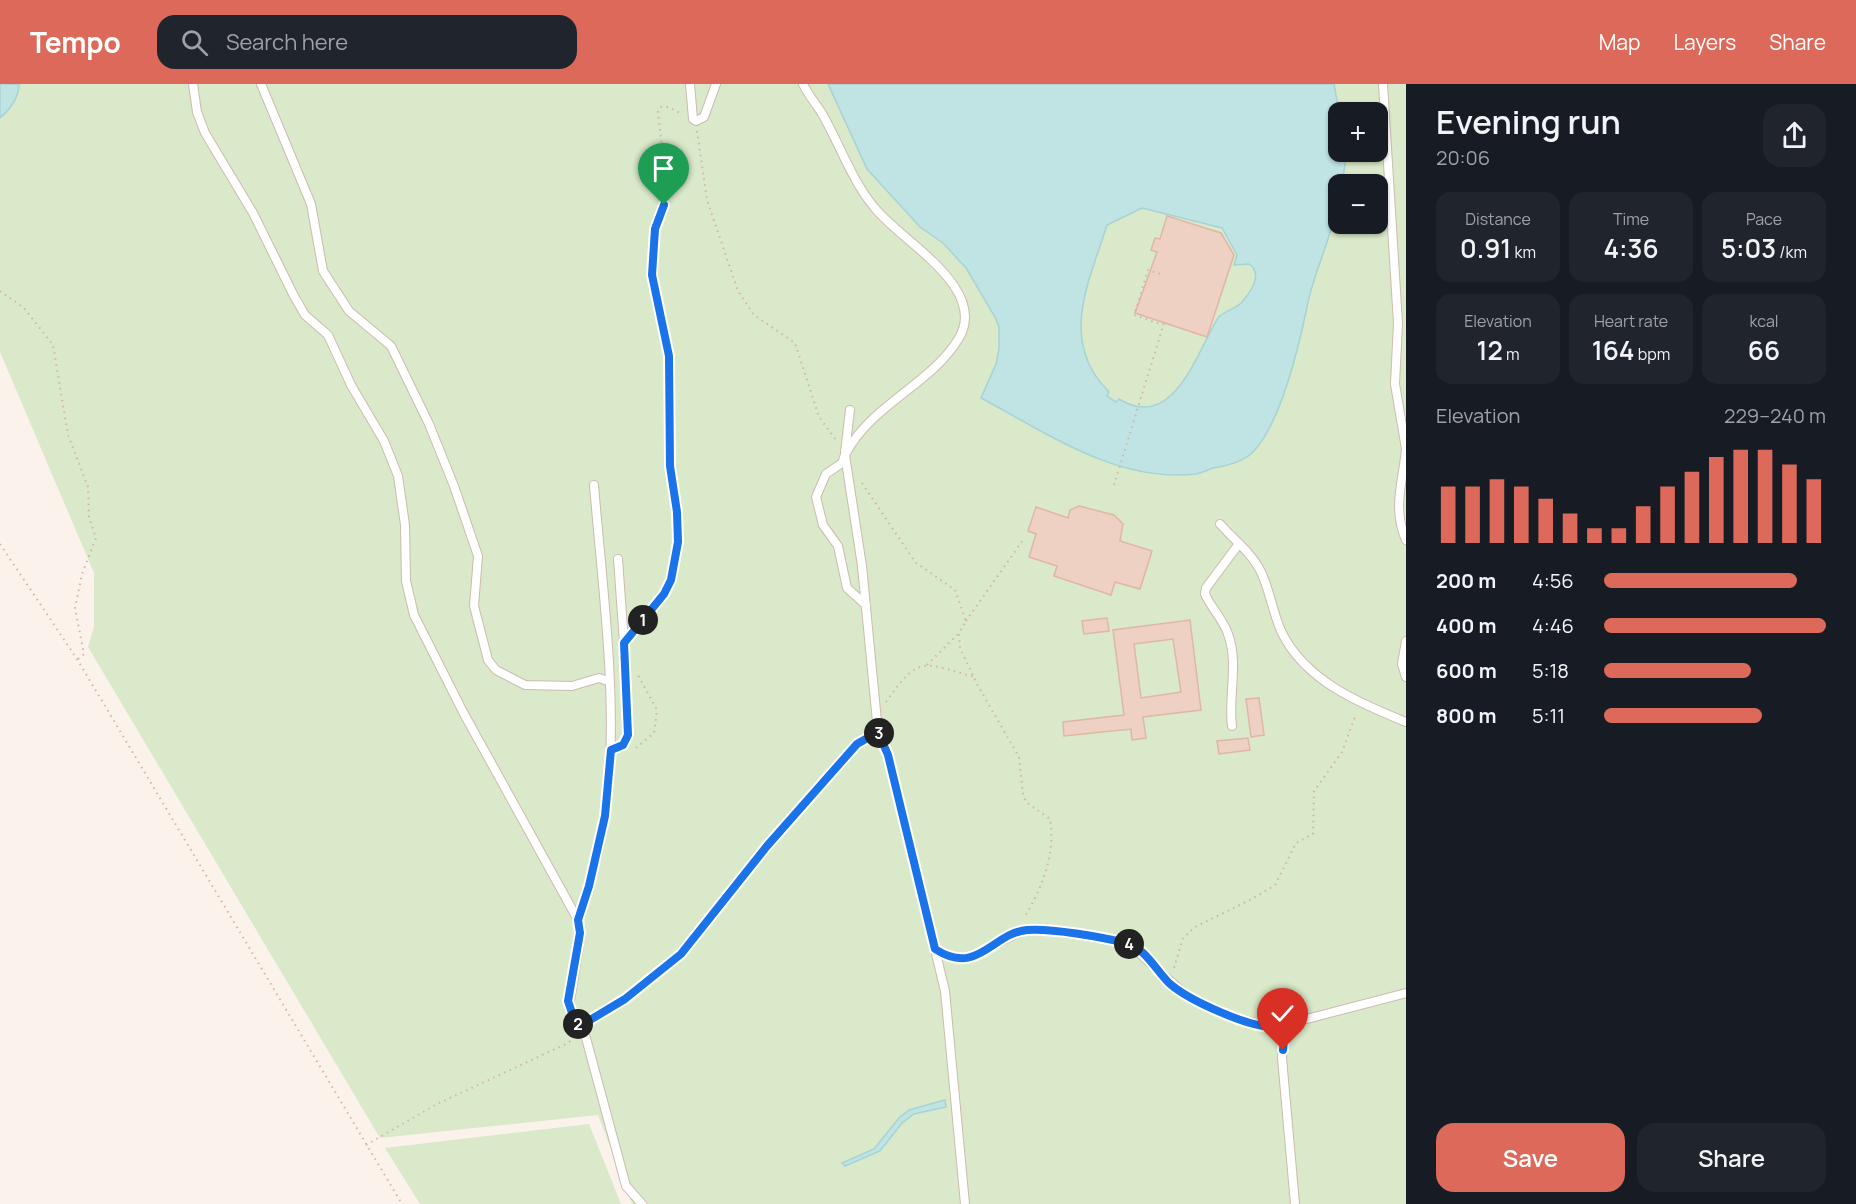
<!DOCTYPE html>
<html lang="en">
<head>
<meta charset="utf-8">
<style>
  :root { --surface:#171b24; --page:#20242c; --text:#f1f3f6; --muted:#9ea1a6; --accent:#dc6959 }
  body { margin:0; font-family:Manrope,sans-serif; background:var(--page); color:var(--text); height:100vh; display:flex; flex-direction:column; font-size:22px; white-space:nowrap }
  * { box-sizing:border-box; margin:0 }
  p { font-size:20px; color:var(--muted) }
  .icon { flex:none; width:33px; height:33px; fill:none; stroke:currentColor; stroke-width:2; stroke-linecap:round; stroke-linejoin:round }
  .map { position:relative; flex:1; overflow:hidden }
  .details { display:flex; flex-direction:column; background:var(--surface); width:450px }
  .details>* { flex:none }
  .buttons { position:absolute; left:1328px; top:18px; display:grid; gap:12px }
  .buttons a { display:grid; place-items:center; width:60px; height:60px; border-radius:12px; background:var(--surface); box-shadow:0 2px 4px #0004; font-size:30px }
  .pin { position:absolute; display:grid; place-items:center; width:51px; height:51px; color:#fff; margin:-62px -26px; border-radius:50% 50% 50% 0; rotate:-45deg; box-shadow:0 0 6px #0007 }
  .pin .icon { rotate:45deg }
  .km { position:absolute; width:30px; height:30px; margin:-15px; border-radius:50%; background:#222; color:#fff; font-size:16px; line-height:30px; text-align:center }
  .round { display:grid; place-items:center; flex:none; width:63px; height:63px; border-radius:18px; background:var(--page) }
  .summary { display:flex; align-items:center; justify-content:space-between; height:102px; padding:0 30px }
  h1 { font-size:33px; font-weight:600; line-height:45px }
  .metrics { display:grid; grid-template-columns:repeat(3,1fr); gap:9px; height:102px; padding:6px 30px }
  .metrics div { display:grid; align-content:center; border-radius:15px; background:var(--page); text-align:center }
  .metrics b { font-size:26px; font-weight:600 }
  .metrics small { font-size:16px; font-weight:400 }
  .metrics p { font-size:16px }
  .chart { height:168px; padding:12px 30px }
  .chart p { display:flex; justify-content:space-between }
  .chart svg { width:100%; height:108px; margin-top:6px; stroke:var(--accent); stroke-width:6 }
  .button { display:flex; gap:12px; margin-top:auto; padding:12px 30px }
  .button a { flex:1; height:69px; border-radius:18px; background:var(--accent); color:#fff; font-size:24px; font-weight:600; line-height:69px; text-align:center }
  .button a+a { background:var(--page); color:var(--text) }
  ul { padding:0 30px; list-style:none; font-size:20px }
  li { display:grid; grid-template-columns:96px 72px 1fr; align-items:center; height:45px }
  li i { height:15px; border-radius:8px; background:var(--accent) }
  header { display:flex; align-items:center; gap:36px; box-sizing:border-box; height:84px; padding:0 30px; background:var(--accent); color:#fff }
  header strong { font-size:28px }
  nav { display:flex; gap:33px; margin-inline-start:auto; font-size:21px }
  .search { width:420px; height:54px; background:var(--page); display:flex; align-items:center; gap:15px; box-sizing:border-box; padding:0 21px; border-radius:18px; color:var(--muted); font-size:22px }
  main { display:flex; flex:1; min-height:0 }
  .map>svg:first-child { display:block }
  .green { fill:#d9e9c9; fill-rule:evenodd }
  .water { fill:#c0e3e4; stroke:#a7d3d5; stroke-width:1.5; fill-rule:evenodd }
  .building { fill:#efd1c4; stroke:#e0b6a5; stroke-width:1.5; fill-rule:evenodd }
  .lines { fill:none; stroke-linecap:round; stroke-linejoin:round }
  .service-casing { stroke:#cdbbb1; stroke-width:10 }
  .path { stroke:#d4b4a7; stroke-width:2; stroke-dasharray:1.5 4.5; stroke-linecap:butt }
  .service { stroke:#fff; stroke-width:8 }
  .route-casing { stroke:#fff; stroke-width:12 }
  .route { stroke:#1a73e8; stroke-width:8 }
</style>
</head>
<body>
<header>
<strong>Tempo</strong>
<div class="search"><svg class="icon" aria-label="search" viewBox="0 0 24 24"><circle cx="10" cy="10" r="6"/><path d="M15 15l6 6"/></svg>Search here</div>
<nav><a>Map</a><a>Layers</a><a>Share</a></nav>
</header>
<main>
<div class="map">
<svg width="1406" height="1120" viewBox="0 0 1406 1120">
  <rect width="100%" height="100%" fill="#fbf3eb"/>
  <g class="green">
    <path d="M0,0H1406V1120H632L598,1031L380,1054L88,563L94,543V489L0,268ZM1338,28H1377V68H1338ZM1338,100H1377V140H1338Z"/>
    <polygon points="589,1040 621,1120 420,1120 385,1064"/>
  </g>
  <g class="water">
    <path d="M0,0H19C19,13 10,26 0,34Z"/>
    <path d="M828,0H1334L1339,28L1338,68H1347L1342,100H1338C1338,145 1315,181 1307,223C1299,262 1280,343 1251,370C1240,379 1226,382 1213,384C1207,386 1202,389 1196,390C1117,399 1047,349 981,314L996,280L999,265V243L995,233L966,184L943,159L920,143L867,85ZM1142,124L1222,144L1237,171L1234,181L1249,180C1264,190 1250,209 1241,219C1235,225 1224,227 1218,234C1197,267 1174,349 1119,315L1116,318L1107,312L1109,308C1058,258 1089,198 1107,141Z"/>
    <polygon points="945,1016 946,1023 914,1030 902,1039 880,1067 845,1082 842,1079 874,1065 899,1034 909,1026"/>
  </g>
  <g class="building">
    <polygon points="1167,132 1221,149 1234,171 1207,253 1135,229 1157,168 1151,166 1155,154 1160,155"/>
    <polygon points="1079,422 1114,431 1123,440 1120,457 1152,467 1140,505 1115,498 1111,511 1054,492 1057,482 1029,473 1036,450 1028,447 1036,423 1068,434 1070,426"/>
    <polygon points="1107,534 1109,547 1084,550 1082,537"/>
    <path d="M1190,536L1201,626L1143,633L1146,654L1132,656L1131,645L1064,652L1063,638L1124,631L1113,546ZM1173,555L1181,608L1141,614L1134,560Z"/>
    <polygon points="1259,614 1264,651 1251,653 1246,615"/>
    <polygon points="1248,654 1250,666 1219,670 1217,657"/>
  </g>
  <g class="lines">
    <defs>
      <g id="service">
        <polyline points="193,0 197,28 205,49 253,129 294,212 305,231 328,251 351,301 384,357 398,392 405,441 406,497 414,531 463,628 578,836 581,849 569,924 586,954 626,1102 642,1120"/>
        <polyline points="261,0 311,120 323,187 349,227 391,262 429,340 454,402 478,472 474,522 488,576 496,586 525,601 572,602 599,594 608,597"/>
        <polyline points="690,0 693,35 696,37 704,33 716,0"/>
        <path d="M803,0C809,13 819,23 825,35C841,64 853,98 874,123C899,156 989,203 959,254C932,300 870,321 845,371"/>
        <polyline points="1383,0 1398,239 1395,300 1406,365"/>
        <path d="M1406,365C1403,398 1392,424 1406,456"/>
        <polyline points="845,368 850,326"/>
        <path d="M1220,440C1233,455 1252,469 1261,488C1270,507 1273,530 1282,549C1306,597 1359,619 1406,638"/>
        <polyline points="618,475 624,559"/>
        <polyline points="866,521 847,504 838,462 823,441 816,413 826,390 842,379 845,371 862,482 878,648 888,671 945,907 965,1120"/>
        <polyline points="1406,557 1402,580 1406,593"/>
        <path d="M1232,642C1228,613 1239,579 1228,550C1223,535 1211,524 1205,510L1206,504L1238,461"/>
        <polyline points="611,666 623,661 628,651 624,565"/>
        <path d="M578,836C593,791 606,745 609,698C616,600 602,499 594,401"/>
        <polyline points="935,865 950,873 970,874 1023,846 1044,845 1128,859 1188,913 1238,935 1276,943 1406,909"/>
        <polyline points="581,942 625,915 681,870 767,762 857,660 878,648"/>
        <polyline points="1295,1120 1282,974 1284,955 1299,938"/>
      </g>
    </defs>
    <use href="#service" class="service-casing"/>
    <g class="path">
      <polyline points="697,47 707,116 738,207 754,231 795,259 819,333 836,356"/>
      <polyline points="1160,190 1148,186 1134,231 1163,241"/>
      <polyline points="0,207 24,224 53,261 68,351 88,403 89,433 96,454 82,490 75,524 84,570 78,575"/>
      <path d="M862,399L915,478L955,506L966,537L959,549L960,564L978,602L1019,673L1023,710L1026,718L1050,735C1056,770 1042,804 1024,834"/>
      <polyline points="1114,401 1164,239"/>
      <polyline points="0,460 77,575 402,1120"/>
      <polyline points="966,537 1023,456"/>
      <polyline points="635,545 658,520 671,496 678,458 677,428 670,382 669,272 652,191 655,145 667,106 658,28 661,23 668,23 680,29"/>
      <polyline points="927,581 959,549"/>
      <path d="M886,618C919,571 922,578 974,593"/>
      <polyline points="636,664 654,649 657,626 638,591"/>
      <polyline points="1174,884 1183,854 1195,843 1252,815 1275,801 1296,759 1313,750 1314,707 1342,668 1356,630"/>
      <polyline points="366,1061 437,1020 568,959 574,954"/>
    </g>
    <use href="#service" class="service"/>
  </g>
  <g class="lines">
    <defs>
      <path id="route" d="M664,121L655,145L652,191L669,272L670,382L677,428L678,458L671,496L664,510L624,559L628,651L623,661L611,666L605,732L589,802L578,836L580,849L568,917L573,932L580,942L625,915L681,870L767,762L857,660L878,648L888,671L935,865C978,893 992,849 1027,846C1051,844 1101,853 1126,859C1144,863 1156,886 1169,899C1188,916 1251,945 1277,943C1285,942 1293,940 1300,938L1284,955L1283,966"/>
    </defs>
    <use href="#route" class="route-casing"/>
    <use href="#route" class="route"/>
  </g>
</svg>
<div class="buttons">
<a>+</a>
<a>−</a>
</div>
<div class="pin" style="left:664px;top:121px;background:#1e9e55"><svg class="icon" aria-label="arrive" viewBox="0 0 24 24"><path d="M6 21V4h12l-3 4 3 4H6"/></svg></div>
<div class="pin" style="left:1283px;top:966px;background:#d93025"><svg class="icon" aria-label="check" viewBox="0 0 24 24"><path d="M5 12l5 5 9-10"/></svg></div>
<b class="km" style="left:643px;top:536px">1</b>
<b class="km" style="left:578px;top:940px">2</b>
<b class="km" style="left:879px;top:649px">3</b>
<b class="km" style="left:1129px;top:860px">4</b>
</div>
<section class="details">
<div class="summary"><div><h1>Evening run</h1><p>20:06</p></div><a class="round"><svg class="icon" aria-label="share" viewBox="0 0 24 24"><path d="M12 15V3M7 8l5-5 5 5M5 13v7h14v-7"/></svg></a></div>
<div class="metrics">
<div><p>Distance</p><b>0.91<small> km</small></b></div>
<div><p>Time</p><b>4:36</b></div>
<div><p>Pace</p><b>5:03<small> /km</small></b></div>
</div>
<div class="metrics">
<div><p>Elevation</p><b>12<small> m</small></b></div>
<div><p>Heart rate</p><b>164<small> bpm</small></b></div>
<div><p>kcal</p><b>66</b></div>
</div>
<div class="chart"><p><span>Elevation</span>229–240 m</p>
<svg viewBox="0 0 160 44" preserveAspectRatio="none"><path d="M5 44V21M15 44V21M25 44V18M35 44V21M45 44V26M55 44V32M65 44V38M75 44V38M85 44V29M95 44V21M105 44V15M115 44V9M125 44V6M135 44V6M145 44V12M155 44V18"/></svg>
</div>
<ul>
<li><b>200 m</b>4:56<i style="width:87%"></i></li>
<li><b>400 m</b>4:46<i style="width:100%"></i></li>
<li><b>600 m</b>5:18<i style="width:66%"></i></li>
<li><b>800 m</b>5:11<i style="width:71%"></i></li>
</ul>
<div class="button"><a>Save</a><a>Share</a></div>
</section>
</main>
</body>
</html>
